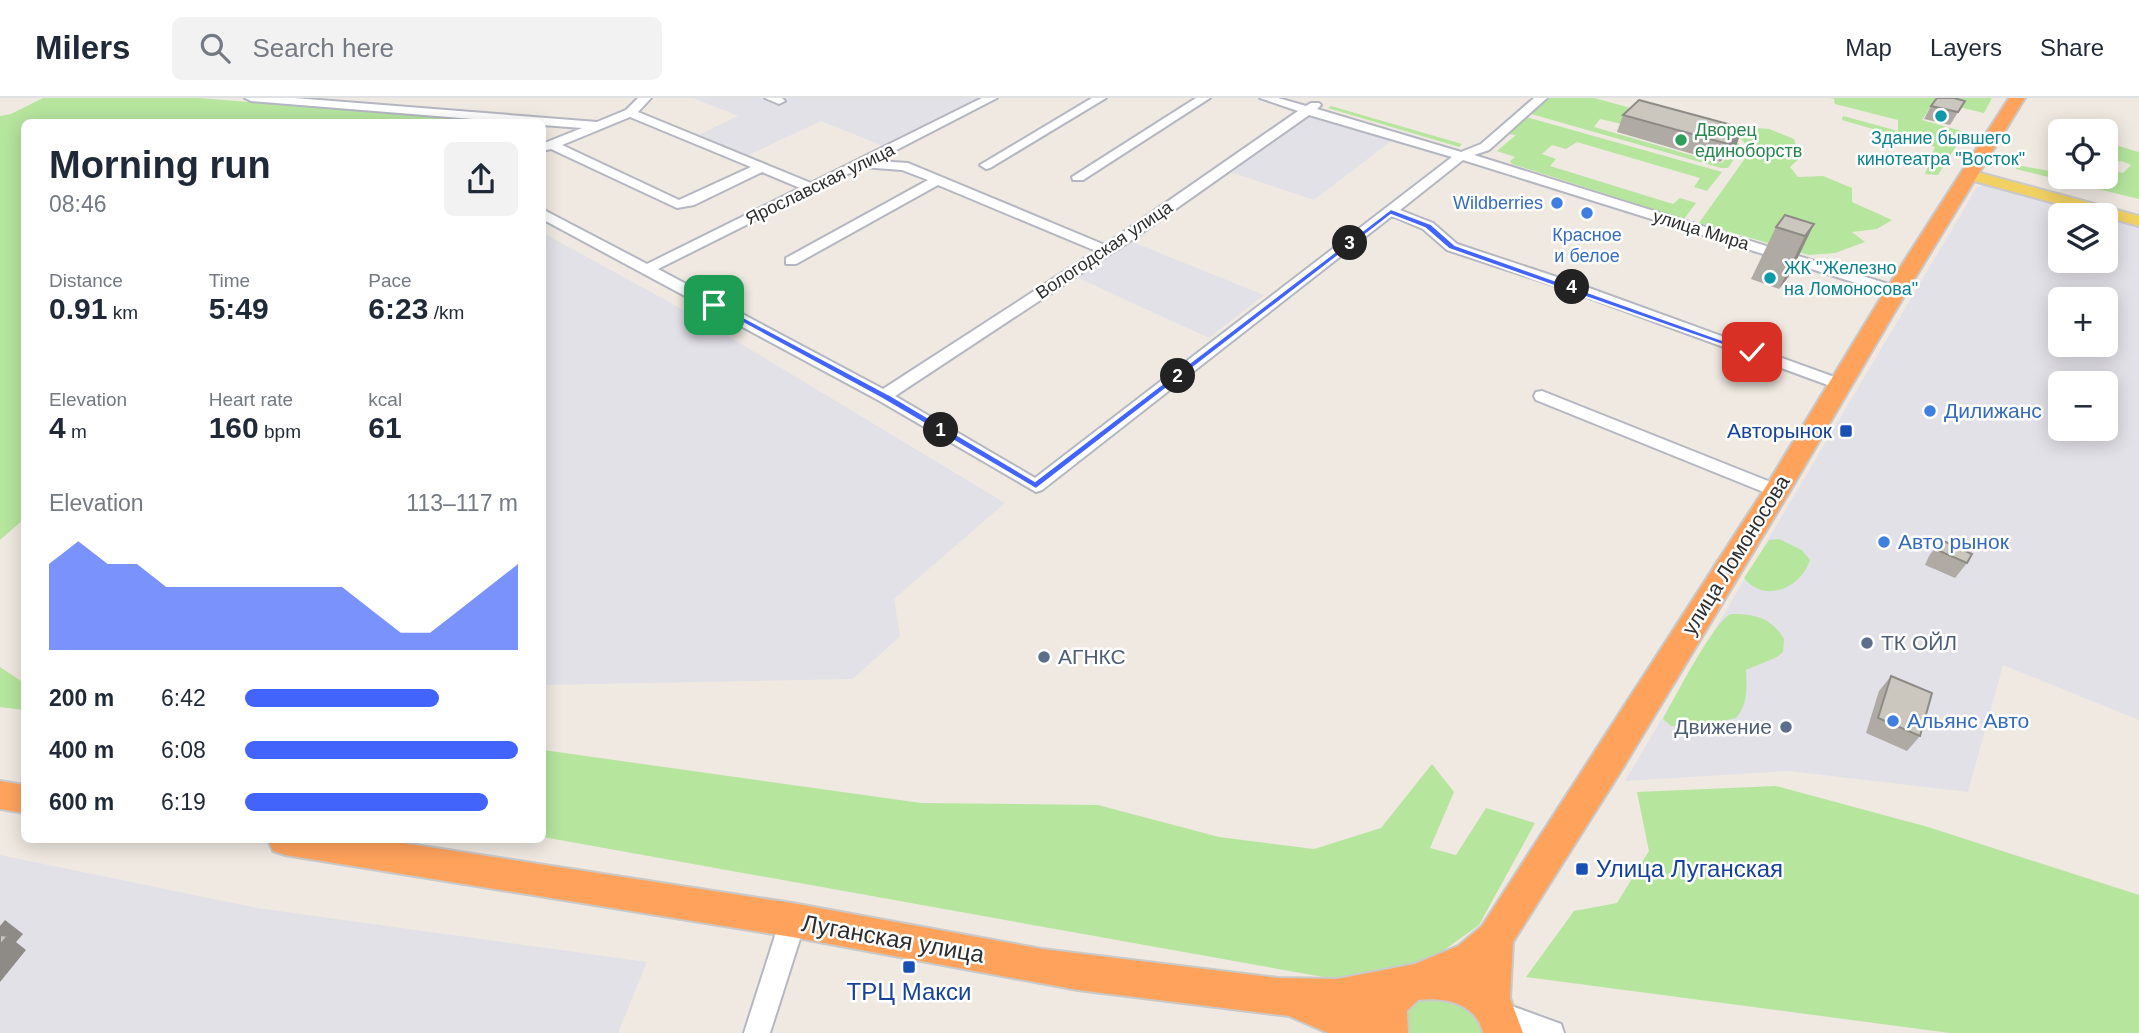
<!DOCTYPE html>
<html lang="en">
<head>
<meta charset="utf-8">
<style>
  :root { --surface:#fff; --page:#f2f2f3; --text:#1f2937; --muted:#747a83; --line:#e0e1e3; --accent:#4264fb }
  body { margin:0; font-family:Arial,sans-serif; background:var(--page); color:var(--text); height:100vh; display:flex; flex-direction:column; font-size:26px; white-space:nowrap }
  * { box-sizing:border-box; margin:0 }
  p { font-size:23px; color:var(--muted) }
  .icon { flex:none; width:38px; height:38px; fill:none; stroke:currentColor; stroke-width:2; stroke-linecap:round; stroke-linejoin:round }
  .map { position:relative; flex:1; overflow:hidden }
  .panel { position:absolute; left:21px; top:21px; width:525px; height:724px; display:flex; flex-direction:column; background:var(--surface); border-radius:10px; box-shadow:0 4px 18px #0003 }
  .panel>* { flex:none }
  .buttons { position:absolute; left:2048px; top:21px; display:grid; gap:14px }
  .buttons a { display:grid; place-items:center; width:70px; height:70px; border-radius:10px; background:var(--surface); box-shadow:0 4px 18px #0003; font-size:35px }
  .pin { position:absolute; display:grid; place-items:center; width:60px; height:60px; color:#fff; margin:-30px; border-radius:14px; box-shadow:0 4px 10px #0006 }
  .km { position:absolute; width:35px; height:35px; margin:-18px; border-radius:50%; background:#222; color:#fff; font-size:19px; line-height:35px; text-align:center }
  .round { display:grid; place-items:center; flex:none; width:74px; height:74px; border-radius:10px; background:var(--page) }
  .summary { display:flex; align-items:center; justify-content:space-between; height:119px; padding:0 28px }
  h1 { font-size:38px; font-weight:600; line-height:52px }
  .stats { display:grid; grid-template-columns:repeat(3,1fr); gap:10px; height:119px; padding:7px 28px }
  .stats div { display:grid; align-content:center }
  .stats b { font-size:30px; font-weight:600 }
  .stats small { font-size:19px; font-weight:400 }
  .stats p { font-size:19px }
  .chart { height:196px; padding:14px 28px }
  .chart p { display:flex; justify-content:space-between }
  .chart svg { width:100%; height:126px; margin-top:7px; fill:var(--accent); opacity:.7 }
  ul { padding:0 28px; list-style:none; font-size:23px }
  li { display:grid; grid-template-columns:112px 84px 1fr; align-items:center; height:52px }
  li i { height:18px; border-radius:9px; background:var(--accent) }
  header { display:flex; align-items:center; gap:42px; box-sizing:border-box; height:98px; padding:0 35px; background:var(--surface); border-bottom:2px solid var(--line) }
  header strong { font-size:33px }
  nav { display:flex; gap:38px; margin-inline-start:auto; font-size:24px }
  .search { width:490px; height:63px; background:var(--page); display:flex; align-items:center; gap:18px; box-sizing:border-box; padding:0 24px; border-radius:10px; color:var(--muted); font-size:26px }
  .map>svg:first-child { display:block }
  .industrial { fill:#e3e1e8; fill-rule:evenodd }
  .green { fill:#b6e59e }
  .lines { fill:none; stroke-linecap:round; stroke-linejoin:round }
  .minor-casing { stroke:#b4b7c1; stroke-width:4 }
  .major-casing { stroke:#c9c9c9; stroke-width:4 }
  .highway-casing { stroke:#c9c9c9; stroke-width:4 }
  .minor { fill:#fff; fill-rule:evenodd }
  .major { fill:#f2d163; fill-rule:evenodd }
  .highway { fill:#ffa35c; fill-rule:evenodd }
  .wall { fill:#afaba4 }
  .shaded-wall { fill:#8e8b86 }
  .building { fill:#cbc7bf; stroke:#8e8b86; stroke-width:2 }
  .route { fill:#4264fb; stroke:#fff; stroke-width:2 }
  .culture-dot { fill:#0f9aa8; stroke:#fff; stroke-width:2.5 }
  .leisure-dot { fill:#2e9e5b; stroke:#fff; stroke-width:2.5 }
  .shop-dot { fill:#3f7fe0; stroke:#fff; stroke-width:2.5 }
  .transit-dot { fill:#1a4fb4; stroke:#fff; stroke-width:2.5 }
  .service-dot { fill:#5c6f8a; stroke:#fff; stroke-width:2.5 }
  .labels { text-anchor:middle; stroke-width:5; stroke-linejoin:round; paint-order:stroke }
  .far-leisure-label { font-size:18px; fill:#27864d; stroke:#fff; text-anchor:start }
  .far-culture-label { font-size:18px; fill:#0d838f; stroke:#fff }
  .far-street-label { font-size:18px; fill:#2e2e2e; stroke:#fff }
  .far-shop-label { font-size:18px; fill:#366cbe; stroke:#fff; text-anchor:end }
  .shop-label { font-size:21px; fill:#366cbe; stroke:#fff; text-anchor:start }
  .transit-label { font-size:21px; fill:#164399; stroke:#fff; text-anchor:end }
  .street-label { font-size:21px; fill:#2e2e2e; stroke:#fff }
  .service-label { font-size:21px; fill:#4e5e75; stroke:#fff; text-anchor:start }
  .near-transit-label { font-size:24px; fill:#164399; stroke:#fff; text-anchor:start }
  .near-street-label { font-size:24px; fill:#2e2e2e; stroke:#fff }
</style>
</head>
<body>
<header>
<strong>Milers</strong>
<div class="search"><svg class="icon" aria-label="search" viewBox="0 0 24 24"><circle cx="10" cy="10" r="6"/><path d="M15 15l6 6"/></svg>Search here</div>
<nav><a>Map</a><a>Layers</a><a>Share</a></nav>
</header>
<div class="map">
<svg width="2139" height="935" viewBox="0 0 2139 935">
  <rect width="100%" height="100%" fill="#efe9e1"/>
  <g class="industrial">
    <polygon points="693,0 985,0 888,50 821,23 740,61 694,39 738,18"/>
    <polygon points="1313,16 1395,40 1314,102 1227,73 1306,18"/>
    <path d="M1985,87L2101,117H2060V163H2105V118L2139,127V622L2003,567L1968,694L1789,673L1625,683L1977,89ZM2060,201H2105V247H2060ZM2060,285H2105V331H2060Z"/>
    <polygon points="543,135 693,217 1005,405 894,501 900,538 853,581 543,587"/>
    <polygon points="1130,143 1264,197 1209,240 1076,179"/>
    <polygon points="0,757 257,810 647,864 618,935 0,935"/>
  </g>
  <g class="green">
    <polygon points="43,0 198,0 506,24 24,24 24,421 0,442 0,18 11,16"/>
    <polygon points="1550,0 1594,0 1638,12 1622,26 1600,21 1594,29 1711,63 1722,65 1737,47 1708,39 1736,43 1742,49 1728,70 1721,70 1531,16"/>
    <polygon points="1830,0 1992,0 1984,15 1934,3 1922,22 1965,34 1938,77 1925,76 1935,49 1842,22 1843,18 1898,33 1898,22 1835,6 1834,1"/>
    <polygon points="1331,8 1462,46 1459,49 1328,10"/>
    <polygon points="1526,19 1722,74 1707,93 1694,89 1700,80 1577,44 1566,51 1552,47 1542,56 1556,61 1550,68 1673,106 1680,100 1696,105 1684,121 1512,66 1510,63 1515,59 1497,53 1516,37 1509,36"/>
    <polygon points="1743,29 1769,31 1794,41 1800,60 1790,69 1798,79 1823,78 1852,90 1852,104 1892,122 1877,131 1852,134 1865,144 1835,155 1809,157 1699,125 1751,52 1740,40 1722,30"/>
    <polygon points="2105,44 2139,54 2139,101 2016,71 2017,67 2060,75 2060,79 2105,79 2105,71 2123,75 2131,67 2121,63 2105,67"/>
    <path d="M1779,441L1802,452L1810,462C1801,490 1765,506 1744,480L1769,442Z"/>
    <path d="M1731,516C1754,515 1772,520 1784,541L1783,554L1777,559L1746,572C1747,590 1748,606 1736,620L1694,629L1671,628L1663,621C1674,601 1714,523 1731,516Z"/>
    <polygon points="0,569 24,585 24,612 0,609"/>
    <polygon points="543,652 921,705 1098,707 1219,739 1314,751 1381,730 1432,666 1454,694 1430,750 1456,757 1486,710 1535,725 1479,827 1390,891 543,739"/>
    <polygon points="1776,688 1928,729 2139,797 2139,935 1950,935 1526,879 1574,813 1617,805 1649,753 1637,694"/>
    <polygon points="1464,898 1490,935 1402,935 1410,899"/>
  </g>
  <g class="lines">
    <defs>
      <g id="minor">
        <path d="M245,0H294L597,24L626,12L638,0H651L638,14L811,85L982,0H997L875,63L908,65L1105,147L1298,13L1260,0H1278L1306,8L1311,5H1319L1321,7L1317,11L1461,54L1481,46L1534,0H1547L1489,52L1474,57L1901,190L1903,193L1896,197L1891,196L1463,62L1400,112L1433,125L1457,146L1578,186L1848,284L1850,287L1842,292L1836,290L1568,192L1447,152L1423,131L1392,118L1042,392L1036,394L878,302L542,121V111L647,166L800,90L762,74L694,107L677,110L551,51L542,53V46L582,30L542,27V24H510L251,3ZM1309,17L1452,59L1035,380L895,298L1133,141ZM630,19L751,69L679,102L562,47ZM862,69L902,72L928,82L786,160V166H796L938,87L1096,153L883,291L658,171Z"/>
        <polygon points="765,0 782,0 785,3 779,6"/>
        <polygon points="1092,0 1106,0 990,70 986,71 980,67"/>
        <polygon points="1196,0 1210,0 1083,82 1073,82 1072,79"/>
        <polygon points="1542,293 1783,389 1786,393 1777,399 1771,397 1536,302 1534,298 1536,294"/>
        <polygon points="793,810 802,814 806,822 770,935 744,935 780,822 784,814"/>
        <polygon points="1498,903 1561,926 1564,935 1514,935 1489,925 1485,916 1489,907"/>
      </g>
      <polygon id="major" points="1969,72 2139,118 2139,128 1963,80 1961,77 1963,74"/>
      <g id="highway">
        <path d="M2009,0H2025L1907,193L1790,393L1621,673L1513,844L1510,900L1523,935H1483C1476,905 1445,899 1418,902L1407,913L1408,935H1328L1289,918L1078,892L792,839L285,757L273,753L268,742H383L792,805L1042,851L1278,880L1337,881L1415,866L1458,848L1482,828L1765,390L1885,193Z"/>
        <polygon points="0,683 24,687 24,715 0,711"/>
      </g>
    </defs>
    <use href="#minor" class="minor-casing"/>
    <use href="#major" class="major-casing"/>
    <use href="#highway" class="highway-casing"/>
    <use href="#minor" class="minor"/>
    <use href="#major" class="major"/>
    <use href="#highway" class="highway"/>
  </g>
  <g class="wall">
    <polygon points="1965,3 1950,27 1924,21 1931,8"/>
    <polygon points="1623,17 1736,48 1720,64 1617,34"/>
    <polygon points="1814,126 1789,178 1779,191 1751,181 1776,129"/>
    <polygon points="1941,442 1967,465 1955,480 1925,467 1929,458"/>
    <polygon points="1891,578 1920,638 1907,653 1866,635 1879,593"/>
  </g>
  <g class="shaded-wall">
    <polygon points="1743,30 1736,48 1720,64 1728,46"/>
    <polygon points="1814,126 1789,178 1779,191 1805,138"/>
    <polygon points="5,822 23,836 16,844 26,852 0,884 0,828"/>
  </g>
  <g class="building">
    <polygon points="1937,0 1954,0 1965,3 1958,14 1931,8"/>
    <polygon points="1639,2 1743,30 1728,46 1623,17"/>
    <polygon points="1785,117 1814,126 1805,138 1776,129"/>
    <polygon points="1941,442 1972,456 1967,465 1937,452"/>
    <polygon points="1891,578 1932,595 1920,638 1878,620"/>
    <polygon points="0,837 8,838 0,847"/>
  </g>
  <polygon class="route" points="1391,111 1431,126 1455,147 1756,254 1748,256 1449,151 1425,130 1391,117 1036,391 881,300 710,207 717,205 888,296 1035,383"/>
  <g class="culture-dot">
    <circle cx="1941" cy="18" r="7"/>
    <circle cx="1770" cy="180" r="7"/>
  </g>
  <circle class="leisure-dot" cx="1681" cy="42" r="7"/>
  <g class="shop-dot">
    <circle cx="1557" cy="105" r="7"/>
    <circle cx="1587" cy="115" r="7"/>
    <circle cx="1930" cy="313" r="7"/>
    <circle cx="1884" cy="444" r="7"/>
    <circle cx="1893" cy="623" r="7"/>
  </g>
  <g class="transit-dot">
    <rect x="1839" y="326" width="14" height="14" rx="3.5"/>
    <rect x="1575" y="764" width="14" height="14" rx="3.5"/>
    <rect x="902" y="862" width="14" height="14" rx="3.5"/>
  </g>
  <g class="service-dot">
    <circle cx="1867" cy="545" r="7"/>
    <circle cx="1044" cy="559" r="7"/>
    <circle cx="1786" cy="629" r="7"/>
  </g>
  <g class="labels">
    <g class="far-leisure-label">
      <text x="1695" y="38">Дворец<tspan x="1695" dy="21">единоборств</tspan></text>
    </g>
    <g class="far-culture-label">
      <text x="1941" y="46">Здание бывшего<tspan x="1941" dy="21">кинотеатра "Восток"</tspan></text>
      <text x="1784" y="176" text-anchor="start">ЖК "Железно<tspan x="1784" dy="21">на Ломоносова"</tspan></text>
    </g>
    <g class="far-street-label">
      <text transform="translate(820 86) rotate(-26)" y="6">Ярославская улица</text>
      <text transform="translate(1701 132) rotate(17)" y="6">улица Мира</text>
      <text transform="translate(1104 152) rotate(-34)" y="6">Вологодская улица</text>
    </g>
    <g class="far-shop-label">
      <text x="1543" y="111">Wildberries</text>
      <text x="1587" y="143" text-anchor="middle">Красное<tspan x="1587" dy="21">и белое</tspan></text>
    </g>
    <g class="shop-label">
      <text x="1944" y="320">Дилижанс</text>
      <text x="1898" y="451">Авто рынок</text>
      <text x="1907" y="630">Альянс Авто</text>
    </g>
    <g class="transit-label">
      <text x="1832" y="340">Авторынок</text>
    </g>
    <g class="street-label">
      <text transform="translate(1736 457) rotate(-58)" y="7">улица Ломоносова</text>
    </g>
    <g class="service-label">
      <text x="1881" y="552">ТК ОЙЛ</text>
      <text x="1058" y="566">АГНКС</text>
      <text x="1772" y="636" text-anchor="end">Движение</text>
    </g>
    <g class="near-transit-label">
      <text x="1596" y="779">Улица Луганская</text>
      <text x="909" y="902" text-anchor="middle">ТРЦ Макси</text>
    </g>
    <g class="near-street-label">
      <text transform="translate(893 841) rotate(10)" y="8">Луганская улица</text>
    </g>
  </g>
</svg>
<div class="buttons">
<a><svg class="icon" aria-label="locate" viewBox="0 0 24 24"><circle cx="12" cy="12" r="6"/><path d="M12 2v4M12 18v4M2 12h4M18 12h4"/></svg></a>
<a><svg class="icon" aria-label="layers" viewBox="0 0 24 24"><path d="M12 4l9 5-9 5-9-5zM3 14l9 5 9-5"/></svg></a>
<a>+</a>
<a>−</a>
</div>
<div class="pin" style="left:714px;top:207px;background:#1e9e55"><svg class="icon" aria-label="arrive" viewBox="0 0 24 24"><path d="M6 21V4h12l-3 4 3 4H6"/></svg></div>
<div class="pin" style="left:1752px;top:254px;background:#d93025"><svg class="icon" aria-label="check" viewBox="0 0 24 24"><path d="M5 12l5 5 9-10"/></svg></div>
<b class="km" style="left:941px;top:332px">1</b>
<b class="km" style="left:1178px;top:278px">2</b>
<b class="km" style="left:1350px;top:145px">3</b>
<b class="km" style="left:1572px;top:189px">4</b>
<section class="panel">
<div class="summary"><div><h1>Morning run</h1><p>08:46</p></div><a class="round"><svg class="icon" aria-label="share" viewBox="0 0 24 24"><path d="M12 15V3M7 8l5-5 5 5M5 13v7h14v-7"/></svg></a></div>
<div class="stats">
<div><p>Distance</p><b>0.91<small> km</small></b></div>
<div><p>Time</p><b>5:49</b></div>
<div><p>Pace</p><b>6:23<small> /km</small></b></div>
</div>
<div class="stats">
<div><p>Elevation</p><b>4<small> m</small></b></div>
<div><p>Heart rate</p><b>160<small> bpm</small></b></div>
<div><p>kcal</p><b>61</b></div>
</div>
<div class="chart"><p><span>Elevation</span>113–117 m</p>
<svg viewBox="0 0 160 44" preserveAspectRatio="none"><path d="M0 44V14L10 6L20 14L30 14L40 22L50 22L60 22L70 22L80 22L90 22L100 22L110 30L120 38L130 38L140 30L150 22L160 14V44z"/></svg>
</div>
<ul>
<li><b>200 m</b>6:42<i style="width:71%"></i></li>
<li><b>400 m</b>6:08<i style="width:100%"></i></li>
<li><b>600 m</b>6:19<i style="width:89%"></i></li>
</ul>
</section>
</div>
</body>
</html>
